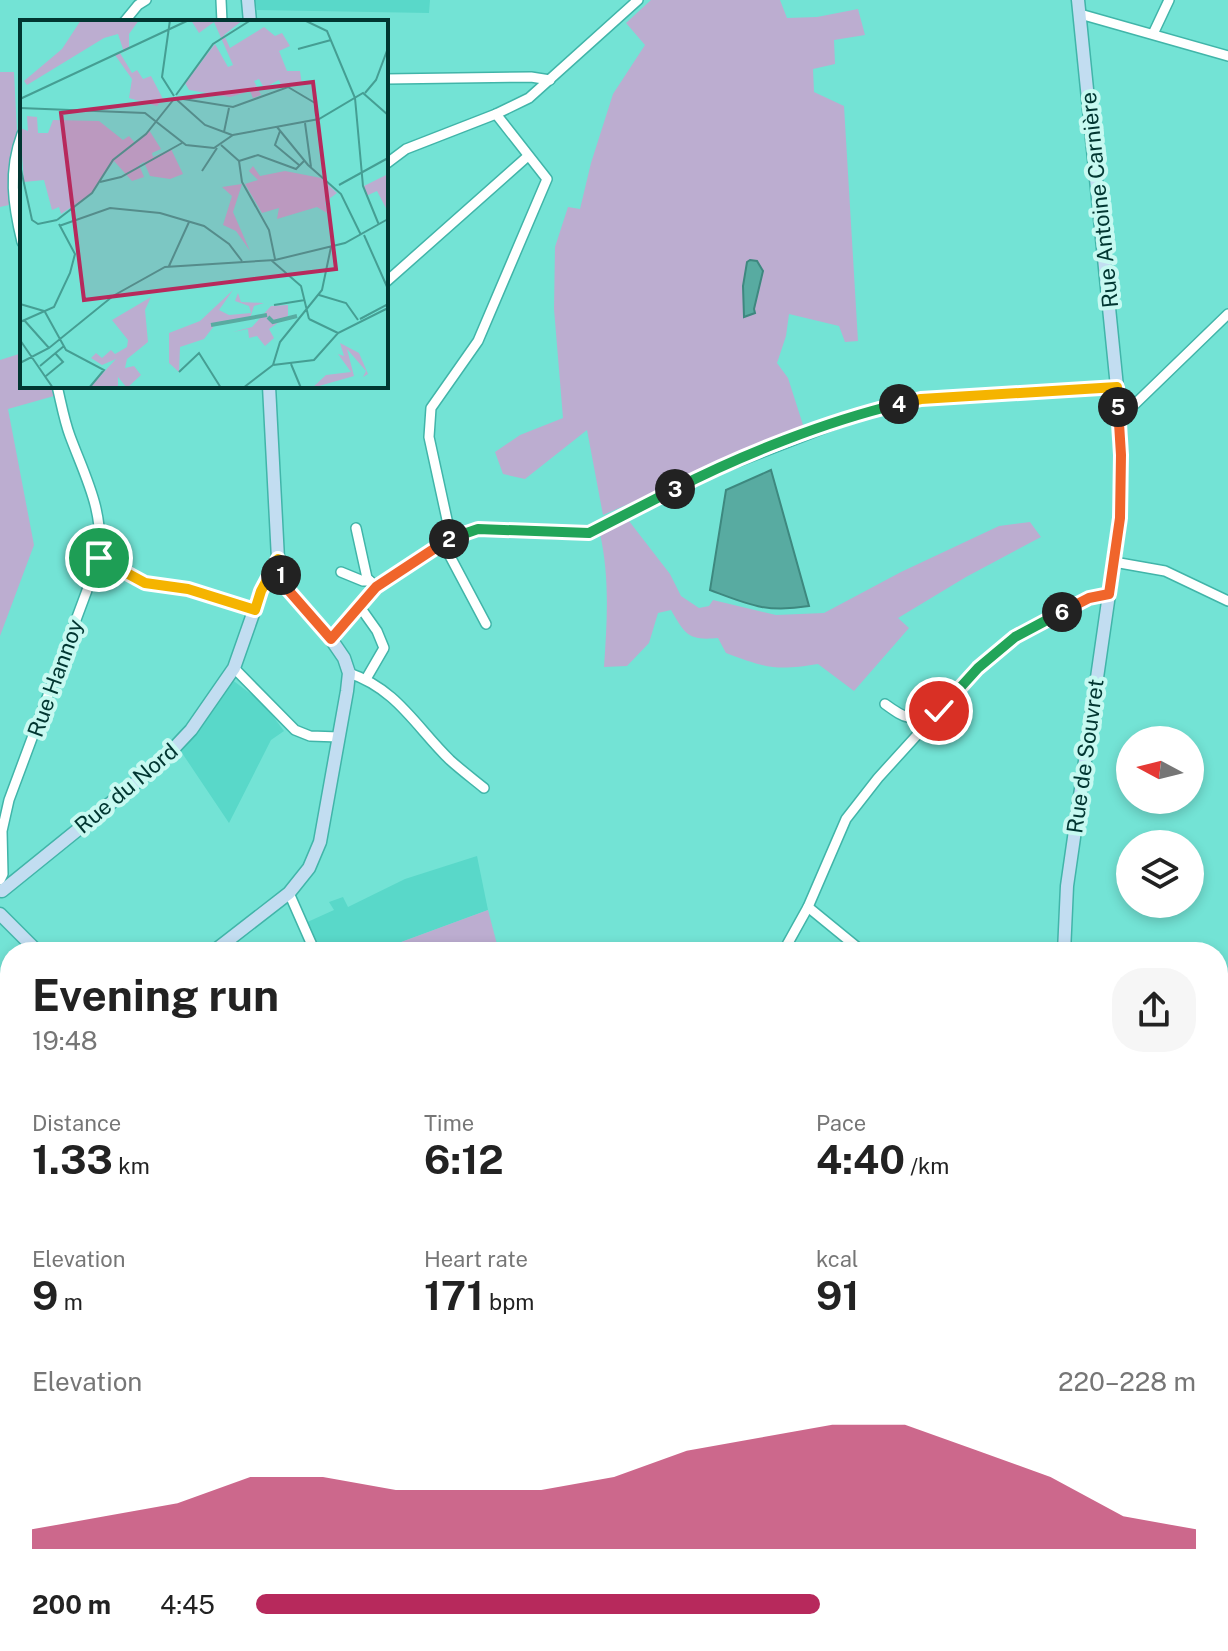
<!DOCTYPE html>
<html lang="en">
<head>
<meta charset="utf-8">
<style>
  :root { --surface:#fff; --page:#f6f6f6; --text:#222; --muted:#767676; --accent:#b7295c }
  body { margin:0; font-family:"Public Sans",sans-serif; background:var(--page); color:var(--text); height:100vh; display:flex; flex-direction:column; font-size:30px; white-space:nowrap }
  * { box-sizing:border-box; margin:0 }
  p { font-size:26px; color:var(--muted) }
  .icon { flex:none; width:44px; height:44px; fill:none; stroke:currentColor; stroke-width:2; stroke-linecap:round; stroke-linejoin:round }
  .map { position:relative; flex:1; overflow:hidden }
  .details { position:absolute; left:0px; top:942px; width:1228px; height:710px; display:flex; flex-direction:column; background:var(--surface); border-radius:32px 32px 0 0; box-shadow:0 4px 12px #0003 }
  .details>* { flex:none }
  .needle { width:52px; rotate:277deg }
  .tools { position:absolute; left:1116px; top:726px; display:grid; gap:16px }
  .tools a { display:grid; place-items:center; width:88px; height:88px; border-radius:50%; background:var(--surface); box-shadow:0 4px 12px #0003; font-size:40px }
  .pin { position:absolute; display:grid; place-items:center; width:68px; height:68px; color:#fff; margin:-34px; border:4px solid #fff; border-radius:50%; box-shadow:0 2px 8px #0007 }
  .km { position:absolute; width:40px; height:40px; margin:-20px; border-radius:50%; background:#222; color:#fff; font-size:22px; line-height:40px; text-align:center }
  .round { display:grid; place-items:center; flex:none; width:84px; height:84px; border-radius:32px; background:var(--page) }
  .headline { display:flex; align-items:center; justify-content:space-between; height:136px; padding:0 32px }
  h1 { font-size:44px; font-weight:700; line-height:60px }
  .figures { display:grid; grid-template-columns:repeat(3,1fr); gap:12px; height:136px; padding:8px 32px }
  .figures div { display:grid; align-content:center }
  .figures b { font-size:40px; font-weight:700 }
  .figures small { font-size:22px; font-weight:400 }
  .figures p { font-size:22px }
  .chart { height:224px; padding:16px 32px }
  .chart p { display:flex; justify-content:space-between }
  .chart svg { width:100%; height:144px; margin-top:8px; fill:var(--accent); opacity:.7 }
  ul { padding:0 32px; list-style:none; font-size:26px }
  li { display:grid; grid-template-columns:128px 96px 1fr; align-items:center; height:60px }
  li i { height:20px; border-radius:10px; background:var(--accent) }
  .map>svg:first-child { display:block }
  .built { fill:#59d8c9 }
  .green { fill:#bcadd0 }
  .water { fill:#58aba1; stroke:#3e887f; stroke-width:2 }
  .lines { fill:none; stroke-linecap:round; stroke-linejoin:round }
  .street-casing { stroke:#41b5a9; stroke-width:12 }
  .secondary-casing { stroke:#41b5a9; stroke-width:15 }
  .street { stroke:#fff; stroke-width:9 }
  .secondary { stroke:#c2ddf1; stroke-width:12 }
  .split-1-casing { stroke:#fff; stroke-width:16 }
  .split-2-casing { stroke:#fff; stroke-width:16 }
  .split-3-casing { stroke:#fff; stroke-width:16 }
  .split-4-casing { stroke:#fff; stroke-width:16 }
  .split-5-casing { stroke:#fff; stroke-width:16 }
  .split-6-casing { stroke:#fff; stroke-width:16 }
  .split-7-casing { stroke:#fff; stroke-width:16 }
  .split-1 { stroke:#f5b400; stroke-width:10 }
  .split-2 { stroke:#f0652b; stroke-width:10 }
  .split-3 { stroke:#22a559; stroke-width:10 }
  .split-4 { stroke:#22a559; stroke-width:10 }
  .split-5 { stroke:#f5b400; stroke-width:10 }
  .split-6 { stroke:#f0652b; stroke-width:10 }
  .split-7 { stroke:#22a559; stroke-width:10 }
  .labels { text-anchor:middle; stroke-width:8; stroke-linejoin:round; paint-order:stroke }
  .street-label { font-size:22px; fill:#013631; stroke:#c7f9f1 }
  .inset-river { fill:none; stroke:#58aba1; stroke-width:4 }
  .inset-road { fill:none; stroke:#459e93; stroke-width:2 }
  .view { fill:#b7295c; fill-opacity:0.15; stroke:#b7295c; stroke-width:4 }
  .inset-edge { fill:none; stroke:#013631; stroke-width:4 }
</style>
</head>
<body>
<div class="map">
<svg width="1228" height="1651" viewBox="0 0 1228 1651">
  <rect width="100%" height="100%" fill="#73e3d5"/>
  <g class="built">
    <polygon points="255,0 430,0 429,13 257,10"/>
    <polygon points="231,679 263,703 284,731 271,740 229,823 180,750"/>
    <polygon points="477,856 488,910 374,952 315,952 303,924 334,910 329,902 343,897 348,907 405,879"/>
    <polygon points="10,1397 10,1642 46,1642 44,1651 0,1651 0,1403"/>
  </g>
  <g class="green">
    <polygon points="651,0 780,0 787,18 817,17 858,9 865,35 834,40 835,64 813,69 814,92 844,106 858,341 845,342 839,326 789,314 786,336 777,363 788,378 804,428 603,515 587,430 525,479 503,474 495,452 520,435 563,418 554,309 555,247 568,207 580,209 591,163 613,94 645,45 626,23"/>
    <polygon points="0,72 14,72 17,132 9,205 0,207"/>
    <polygon points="22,353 22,386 51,386 54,396 8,409 34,545 0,636 0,360"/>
    <path d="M629,521L670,574L681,596L699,608L709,606L713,600L776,615L824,613L901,572L999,526L1030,522L1041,537L966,577L898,618L909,628L854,691L818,664C776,671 766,668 726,653L718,638C688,641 685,634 671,610L658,613L649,643L627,666L604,667C607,623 610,578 600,534Z"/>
    <polygon points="488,910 499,952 374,952"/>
    <polygon points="0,991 10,1000 10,1065 0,1083"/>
    <polygon points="46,1642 543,1642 548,1651 44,1651"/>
  </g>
  <g class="water">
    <polygon points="750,260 757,261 763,271 754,309 755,313 744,317 743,286 747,262"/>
    <path d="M771,470L809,606C766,613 750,605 710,590L726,490Z"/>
  </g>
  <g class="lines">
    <defs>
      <g id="street">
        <polyline points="221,0 222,22"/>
        <polyline points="1080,14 1228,56"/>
        <polyline points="124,22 138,5 146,0"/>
        <polyline points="1153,34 1169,0"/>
        <polyline points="386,79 531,77 550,80"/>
        <path d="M22,134C8,171 13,205 22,242"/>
        <polyline points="386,164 406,149 496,114 529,98 638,0"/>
        <polyline points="386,282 528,156"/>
        <polyline points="1118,408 1135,404 1228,314"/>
        <polyline points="356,528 367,578 376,587"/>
        <polyline points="451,538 429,437 431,408 478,341 547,179 496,114"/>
        <polyline points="443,543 486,624"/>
        <polyline points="99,558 145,583 188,589 255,610"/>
        <polyline points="1114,562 1165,571 1228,601"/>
        <polyline points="341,572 363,581 370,581"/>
        <polyline points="360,607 377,631 384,648 366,679"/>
        <polyline points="331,639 376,587 451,538 478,529 564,534 589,533 701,476 866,412 921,399 1117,387"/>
        <polyline points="234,668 295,730 310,736 339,737"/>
        <path d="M349,673C397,689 416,727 450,760C461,770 473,779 484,788"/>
        <path d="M885,704C907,720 910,721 935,712"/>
        <path d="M0,880L3,874L2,831L9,800L99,558C104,510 86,479 70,436C64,420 61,402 57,386"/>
        <polyline points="289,893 315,952"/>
        <polyline points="808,907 863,952"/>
        <polyline points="783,952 808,907 846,819 878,778 978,668 1015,637 1089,598 1109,594"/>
        <polyline points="600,1642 606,1651"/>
        <polyline points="698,1642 701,1651"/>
      </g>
      <g id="secondary">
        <polyline points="248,0 250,22"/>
        <polyline points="2,891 159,764 191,730 234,668 261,591 278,559"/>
        <polyline points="0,914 38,952"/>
        <polyline points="213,952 289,893 309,868 320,842 347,691 349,673 344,658 331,639 283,584 278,559 269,386"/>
        <polyline points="1064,952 1067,886 1120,518 1121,455 1117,387 1078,0"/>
        <polyline points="1218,1458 1228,1475"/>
        <polyline points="0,1512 10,1451"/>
      </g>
    </defs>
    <use href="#street" class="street-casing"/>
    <use href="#secondary" class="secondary-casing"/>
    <use href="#street" class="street"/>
    <use href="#secondary" class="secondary"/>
  </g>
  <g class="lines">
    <defs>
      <polyline id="split-1" points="99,558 145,583 188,589 255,610 261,591 278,559 281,575"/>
      <polyline id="split-2" points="281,575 283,584 331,639 376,587 449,539"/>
      <polyline id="split-3" points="449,539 478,529 589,533 675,489"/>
      <path id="split-4" d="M675,489C741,455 827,421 899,404"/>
      <polyline id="split-5" points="899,404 921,399 1117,387 1118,407"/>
      <polyline id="split-6" points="1062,612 1089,598 1109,594 1120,518 1121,455 1118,407"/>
      <polyline id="split-7" points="939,711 978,668 1015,637 1062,612"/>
    </defs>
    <use href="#split-1" class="split-1-casing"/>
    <use href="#split-2" class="split-2-casing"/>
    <use href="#split-3" class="split-3-casing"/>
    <use href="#split-4" class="split-4-casing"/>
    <use href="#split-5" class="split-5-casing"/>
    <use href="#split-6" class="split-6-casing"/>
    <use href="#split-7" class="split-7-casing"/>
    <use href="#split-1" class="split-1"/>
    <use href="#split-2" class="split-2"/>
    <use href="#split-3" class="split-3"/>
    <use href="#split-4" class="split-4"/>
    <use href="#split-5" class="split-5"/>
    <use href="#split-6" class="split-6"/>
    <use href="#split-7" class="split-7"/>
  </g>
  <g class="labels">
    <g class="street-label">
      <text transform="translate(1099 200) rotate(-96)" y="8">Rue Antoine Carnière</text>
      <text transform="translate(55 678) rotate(-70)" y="8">Rue Hannoy</text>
      <text transform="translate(1085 756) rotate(-82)" y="8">Rue de Souvret</text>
      <text transform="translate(126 788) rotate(-40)" y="8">Rue du Nord</text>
    </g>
  </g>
  <g transform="translate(20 20)">
    <rect width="368" height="368" fill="#73e3d5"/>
    <path d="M61,0H119L109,14V29L104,32L98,14L84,18L7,65L4,61L42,29ZM171,0H223L204,15L210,28L244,7L255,16L262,13L270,26L259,31L267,51H280L282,65L262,67L259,60L244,68L239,59L234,61L241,75L233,78L230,71L210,77L169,70L165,63L195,24L208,47L213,45L194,2L179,13ZM100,33L112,53L117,50L123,59L131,56L143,79L137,86L109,78L112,59L95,35ZM7,96L17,97L18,113H28L33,100L79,101L103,120L109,116L115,123L129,110L141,129L132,133L133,137L151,129L163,154L150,159L130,156L124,142L119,145L124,157L112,161L94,141L71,174L41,194L39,187L32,190L24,160L4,162L0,108L8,111ZM233,146L240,156L265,151L301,158L317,173L305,182L307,193L297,187L257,199L259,188L242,193L225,164L238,160L229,151ZM368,154V192L357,171L346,176L344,166ZM222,164L213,192L230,231L216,211L203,205L212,176L202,167ZM213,270L199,290L209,295L231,293L229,286L215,281L218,273L221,282L244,283L234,286L230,298L197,302L184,319L160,327L159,352L149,343V313L180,301ZM131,277L125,290L128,322L107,339L105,348L114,346L121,355L107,368L98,357V368H69L96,339L82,345L71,338L76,333L82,338L91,330L95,334L107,327L108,320L92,300ZM268,285V296L249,309L254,318L245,326L237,316L229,318L228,309L213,312L232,307L251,286ZM320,323L339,333L348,354L343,357L346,351L327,329L334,356L292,368L306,355L331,352L318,334L324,336Z" fill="#bcadd0"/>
    <path class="inset-river" d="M248,297L253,302L277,296M191,305L247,295"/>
    <path class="inset-road" d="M150,0L142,57L154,76M284,0L307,11L335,78L343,166L359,205M278,29L311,20M345,73L356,60L368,28M156,75L193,24L231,0M157,78L213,87L268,67L295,83L296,96M0,79L169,0M157,80L185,105L212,115M0,88L125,93L166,125L194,128L213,115L299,99L343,73L368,95M285,103L291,147M257,107L288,145L321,174L341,215M260,111L255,125L279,145M204,112L209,88M201,125L219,141L222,162L249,210L255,239M219,141L238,135L276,149L285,140M0,145L12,200L18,204L37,200M182,151L197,128M80,162L101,157L162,123M319,165L368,138M37,200L72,173L93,140L126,114L154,79M39,206L90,188L140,193L184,206L209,224L222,241M344,215L368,269M251,240L281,266L289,299M149,246L169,202M299,275L326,283L338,300M0,284L24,291M254,285L285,280M25,292L46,330L84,350L69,368M289,299L318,313M340,299L366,285L368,289M4,300L29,328M0,302L34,287L50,253L55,234L39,204M0,320L33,368M0,343L29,328L93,276L145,247L255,240L325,223L368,199M271,344L281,368M253,345L260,322L302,270L311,227M253,345L294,340L318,313L368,288M20,346L44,326M159,352L179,333L201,368M26,356L43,342L35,333M223,368L253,345"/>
    <path class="view" d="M293,62L316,249L64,280L41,93Z"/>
    <rect width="368" height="368" class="inset-edge"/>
  </g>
</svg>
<div class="tools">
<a><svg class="needle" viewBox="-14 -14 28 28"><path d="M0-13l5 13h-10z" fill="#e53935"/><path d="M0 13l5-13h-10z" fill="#767676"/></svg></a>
<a><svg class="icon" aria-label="layers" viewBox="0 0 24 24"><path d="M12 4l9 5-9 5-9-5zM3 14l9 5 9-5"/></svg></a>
</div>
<div class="pin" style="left:99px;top:558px;background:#1e9e55"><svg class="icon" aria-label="arrive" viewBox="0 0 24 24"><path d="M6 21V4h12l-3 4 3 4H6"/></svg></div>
<div class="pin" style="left:939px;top:711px;background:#d93025"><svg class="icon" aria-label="check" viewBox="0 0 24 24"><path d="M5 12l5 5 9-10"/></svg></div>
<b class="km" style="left:281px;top:575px">1</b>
<b class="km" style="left:449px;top:539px">2</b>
<b class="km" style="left:675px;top:489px">3</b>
<b class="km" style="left:899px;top:404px">4</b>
<b class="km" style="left:1118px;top:407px">5</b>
<b class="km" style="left:1062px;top:612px">6</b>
<section class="details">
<div class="headline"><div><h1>Evening run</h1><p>19:48</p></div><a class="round"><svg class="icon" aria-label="share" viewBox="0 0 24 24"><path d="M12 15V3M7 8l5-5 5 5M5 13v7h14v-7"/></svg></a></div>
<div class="figures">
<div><p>Distance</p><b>1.33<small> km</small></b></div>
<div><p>Time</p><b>6:12</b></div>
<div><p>Pace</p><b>4:40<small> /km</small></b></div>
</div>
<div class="figures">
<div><p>Elevation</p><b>9<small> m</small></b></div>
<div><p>Heart rate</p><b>171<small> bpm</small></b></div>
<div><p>kcal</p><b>91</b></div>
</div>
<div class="chart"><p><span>Elevation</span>220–228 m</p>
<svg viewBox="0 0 160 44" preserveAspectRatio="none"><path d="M0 44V38L10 34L20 30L30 22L40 22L50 26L60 26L70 26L80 22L90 14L100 10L110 6L120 6L130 14L140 22L150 34L160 38V44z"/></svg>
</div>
<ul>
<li><b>200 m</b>4:45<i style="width:60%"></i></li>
</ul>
</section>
</div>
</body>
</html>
